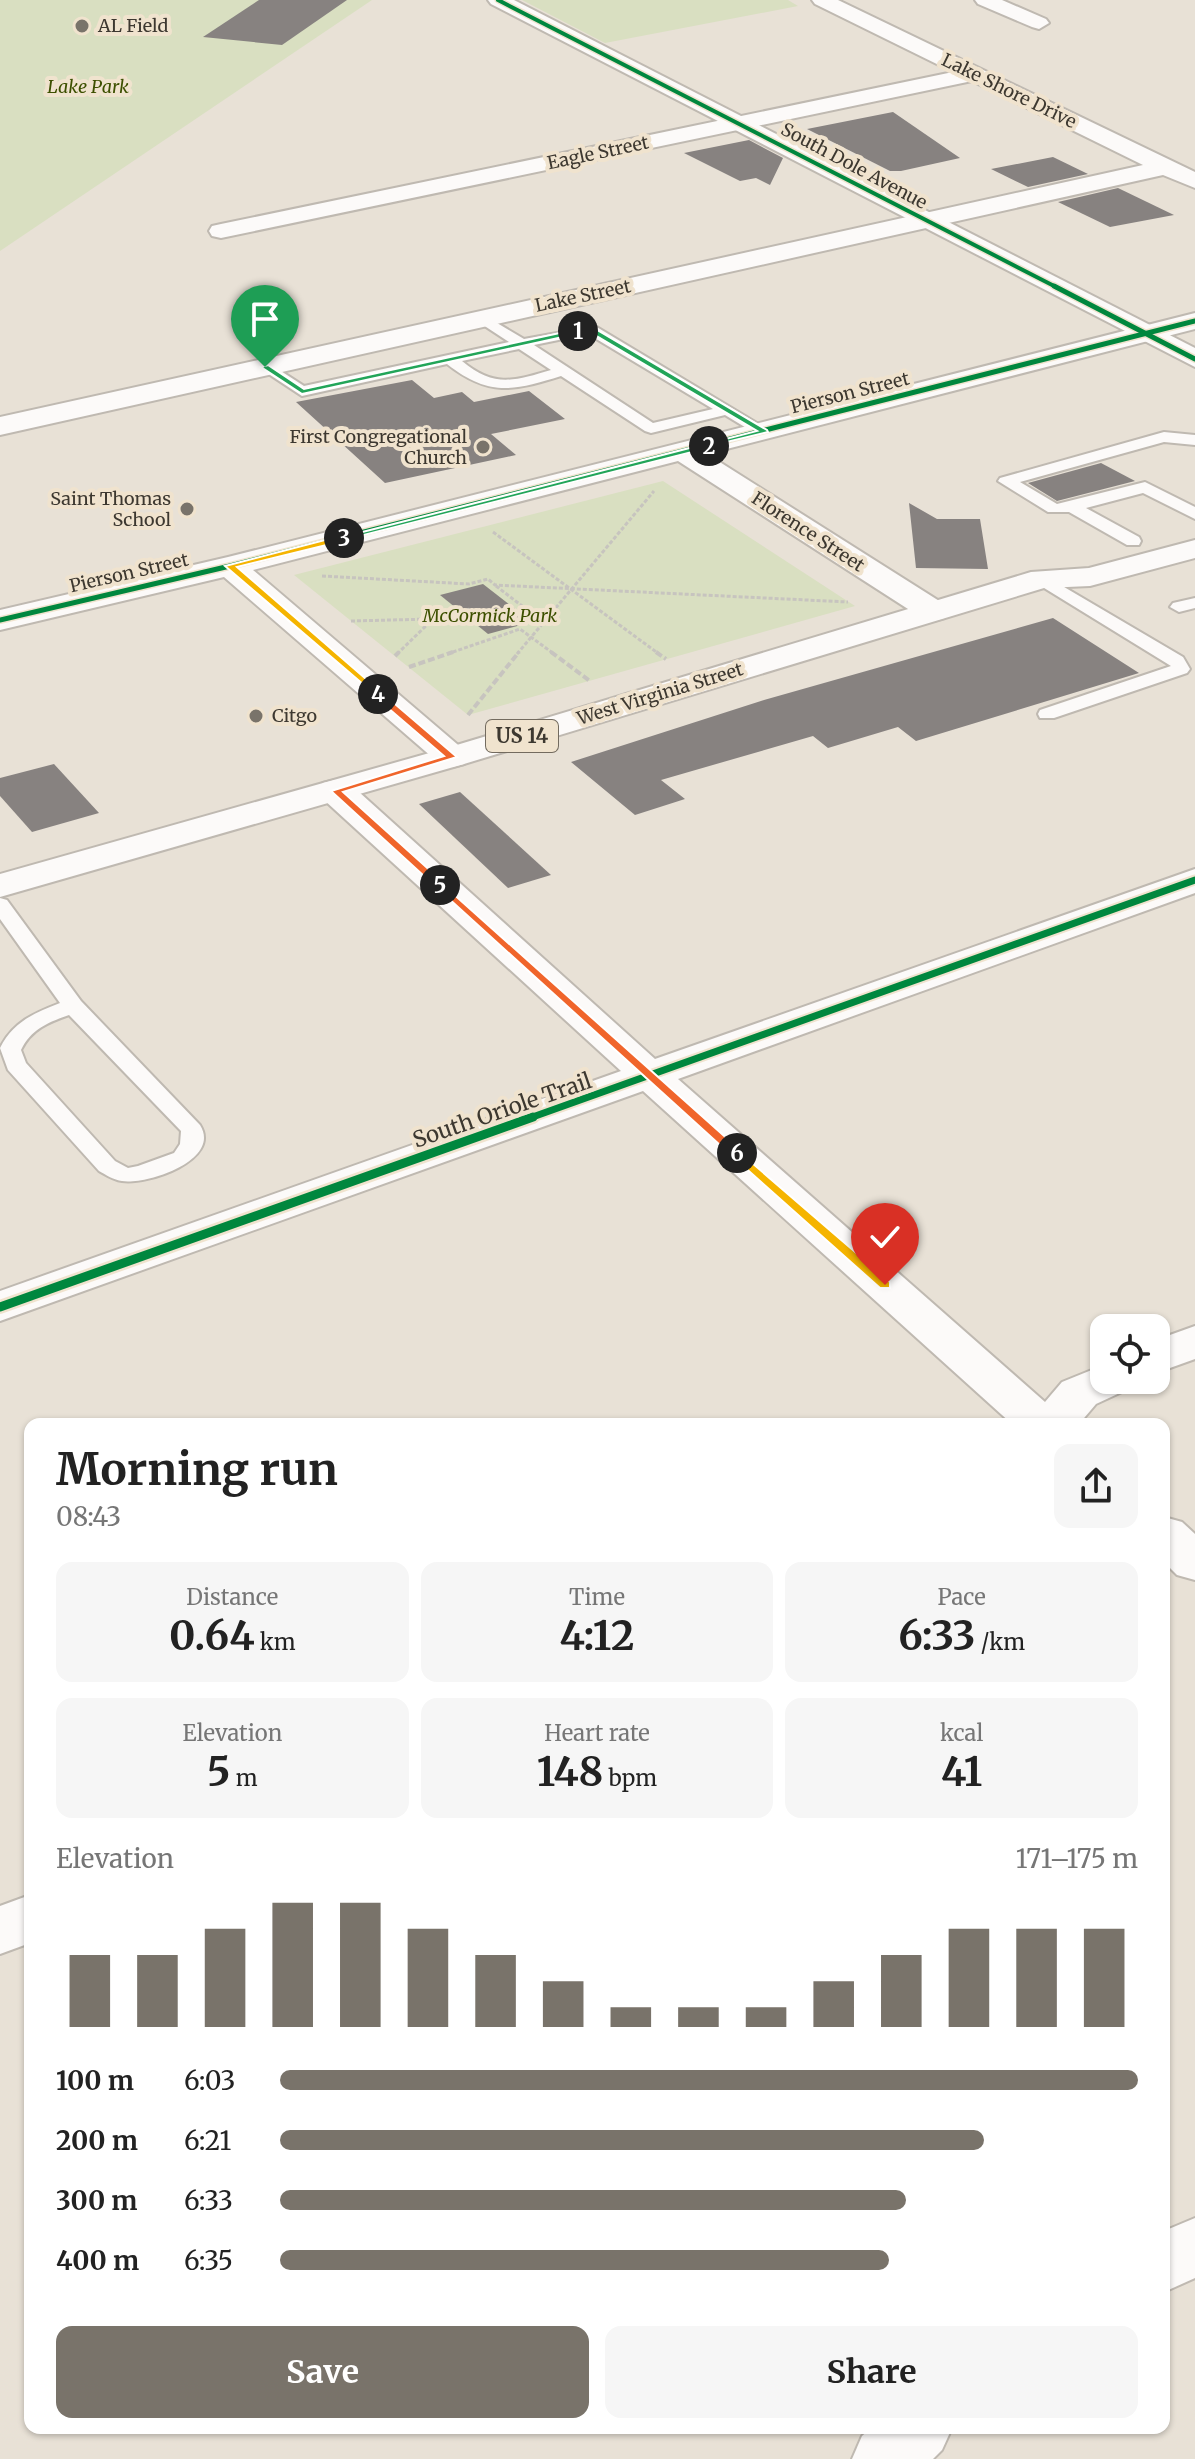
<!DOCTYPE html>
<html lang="en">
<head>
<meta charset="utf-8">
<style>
  :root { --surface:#fff; --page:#f6f6f6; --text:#222; --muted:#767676; --accent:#79736a }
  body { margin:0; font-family:Merriweather,serif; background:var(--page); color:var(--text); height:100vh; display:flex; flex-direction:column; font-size:30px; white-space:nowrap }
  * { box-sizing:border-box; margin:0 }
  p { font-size:26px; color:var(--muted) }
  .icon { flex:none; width:44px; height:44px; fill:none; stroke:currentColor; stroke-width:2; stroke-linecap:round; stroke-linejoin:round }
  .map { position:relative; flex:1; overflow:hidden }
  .side { position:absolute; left:24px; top:1418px; width:1146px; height:1016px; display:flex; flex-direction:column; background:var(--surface); border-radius:16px; box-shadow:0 2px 6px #0004 }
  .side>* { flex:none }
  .controls { position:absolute; left:1090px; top:1314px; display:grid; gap:16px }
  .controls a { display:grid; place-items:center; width:80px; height:80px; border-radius:16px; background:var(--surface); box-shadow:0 2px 6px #0004; font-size:40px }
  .pin { position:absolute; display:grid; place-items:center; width:68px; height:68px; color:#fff; margin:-82px -34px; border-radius:50% 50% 50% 0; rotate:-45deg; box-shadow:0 0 8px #0007 }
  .pin .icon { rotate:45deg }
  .km { position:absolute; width:40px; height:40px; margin:-20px; border-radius:50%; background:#222; color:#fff; font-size:22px; line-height:40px; text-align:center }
  .round { display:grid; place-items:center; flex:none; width:84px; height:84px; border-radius:16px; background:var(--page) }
  .summary { display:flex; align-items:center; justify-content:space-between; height:136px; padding:0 32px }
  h1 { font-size:44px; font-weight:700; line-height:60px }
  .metrics { display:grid; grid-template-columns:repeat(3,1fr); gap:12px; height:136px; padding:8px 32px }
  .metrics div { display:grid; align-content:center; border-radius:16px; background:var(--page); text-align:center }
  .metrics b { font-size:40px; font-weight:700 }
  .metrics small { font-size:22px; font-weight:400 }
  .metrics p { font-size:22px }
  .chart { height:224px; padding:16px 32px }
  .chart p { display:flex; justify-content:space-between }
  .chart svg { width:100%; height:144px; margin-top:8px; stroke:var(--accent); stroke-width:6 }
  .action { display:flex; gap:16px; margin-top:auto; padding:16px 32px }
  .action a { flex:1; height:92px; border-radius:16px; background:var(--accent); color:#fff; font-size:32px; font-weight:700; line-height:92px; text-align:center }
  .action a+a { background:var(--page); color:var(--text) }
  ul { padding:0 32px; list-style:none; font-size:26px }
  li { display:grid; grid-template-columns:128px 96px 1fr; align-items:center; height:60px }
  li i { height:20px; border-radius:10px; background:var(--accent) }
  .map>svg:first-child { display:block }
  .green { fill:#d9dfc1 }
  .building { fill:#878280 }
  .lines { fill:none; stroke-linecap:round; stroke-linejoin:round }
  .lane-casing { stroke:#bfb9b1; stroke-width:4 }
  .street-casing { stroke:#bfb9b1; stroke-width:4 }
  .secondary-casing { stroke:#bfb9b1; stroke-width:4 }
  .primary-casing { stroke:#bfb9b1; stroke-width:4 }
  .path-far1 { stroke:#c7c4bf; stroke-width:3; stroke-dasharray:4 2; stroke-linecap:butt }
  .path { stroke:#c7c4bf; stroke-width:4; stroke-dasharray:7 3; stroke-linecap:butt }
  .lane { fill:#fcfaf9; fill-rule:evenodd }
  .street { fill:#fcfaf9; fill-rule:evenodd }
  .secondary { fill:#fcfaf9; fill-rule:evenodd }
  .primary { fill:#fcfaf9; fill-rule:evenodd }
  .cycleway-far3-casing { stroke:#f0e3ce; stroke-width:7 }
  .cycleway-far2-casing { stroke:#f0e3ce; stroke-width:8 }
  .cycleway-far1-casing { stroke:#f0e3ce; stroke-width:11 }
  .cycleway-casing { stroke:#f0e3ce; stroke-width:14 }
  .cycleway-far3 { stroke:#00873e; stroke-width:4 }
  .cycleway-far2 { stroke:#00873e; stroke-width:5 }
  .cycleway-far1 { stroke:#00873e; stroke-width:7 }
  .cycleway { stroke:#00873e; stroke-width:9 }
  .split-1 { fill:#22a559; stroke:#fff; stroke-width:2 }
  .split-2 { fill:#22a559; stroke:#fff; stroke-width:2 }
  .split-3 { fill:#22a559; stroke:#fff; stroke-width:2 }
  .split-4 { fill:#f5b400; stroke:#fff; stroke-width:2 }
  .split-5 { fill:#f0652b; stroke:#fff; stroke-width:2 }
  .split-6 { fill:#f0652b; stroke:#fff; stroke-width:2 }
  .split-7 { fill:#f5b400; stroke:#fff; stroke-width:2 }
  .poi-dot { fill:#79736a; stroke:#f0e3ce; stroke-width:3 }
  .labels { text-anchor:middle; stroke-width:8; stroke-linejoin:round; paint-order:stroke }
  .far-poi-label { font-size:18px; fill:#3d3830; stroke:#f0e3ce; text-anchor:start }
  .far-park-label { font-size:18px; font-style:italic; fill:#3d5000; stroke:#f0e3ce }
  .far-street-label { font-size:18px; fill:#3d3830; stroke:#f0e3ce }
  .shield { fill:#f0e3ce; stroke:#736b5f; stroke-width:2 }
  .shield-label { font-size:20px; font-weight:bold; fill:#3d3830 }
  .street-label { font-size:22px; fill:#3d3830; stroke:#f0e3ce }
</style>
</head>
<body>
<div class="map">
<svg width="1195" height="2459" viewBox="0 0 1195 2459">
  <rect width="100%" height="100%" fill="#e8e1d6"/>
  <g class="green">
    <polygon points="0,0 372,0 0,251"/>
    <polygon points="522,0 788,0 798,6 605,43"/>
    <polygon points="663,481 855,606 468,715 294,575"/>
  </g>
  <g class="building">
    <polygon points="259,0 347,0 282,45 203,37"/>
    <polygon points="893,112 960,158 901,171 890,171 807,129"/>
    <polygon points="749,140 783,158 770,185 756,178 740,181 684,153"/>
    <polygon points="1053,157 1088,174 1028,187 991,169"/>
    <polygon points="1118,188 1174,215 1110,227 1058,202"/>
    <polygon points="412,380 434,398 462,392 474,402 529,391 565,419 491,434 516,455 385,483 296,402"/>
    <polygon points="1101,463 1135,481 1057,501 1028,483"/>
    <polygon points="909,503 937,519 980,519 988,569 916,568"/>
    <polygon points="483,584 532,622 488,634 440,595"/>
    <polygon points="1053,618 1139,673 916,741 898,727 828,748 813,736 661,780 685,799 635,815 571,762 764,700"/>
    <polygon points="54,764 99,813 32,832 0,796 0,778"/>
    <polygon points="460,792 551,875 508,888 419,804"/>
  </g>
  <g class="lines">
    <defs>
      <g id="lane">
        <path d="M482,314L524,339L595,326L772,432L764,437L758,435L725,415L651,433L645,431L561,376C513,391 489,397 447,364L302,396L258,367L265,363L270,364L304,386L509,342L477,321L475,318ZM588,334L713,409L653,423L534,345ZM519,349L551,370C514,381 494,388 462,361Z"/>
        <polygon points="1164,432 1195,435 1195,445 1164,442 1020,482 1057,504 1145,482 1195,507 1195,519 1143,493 1086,508 1139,537 1141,541 1139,545 1127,545 1069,512 1048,512 998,481 1000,478"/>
        <polygon points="1042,574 1183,657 1190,669 1187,673 1054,718 1040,718 1038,714 1040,710 1171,666 1036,583 1033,579 1036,575"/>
        <polygon points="1195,598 1195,608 1179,612 1170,607 1173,603"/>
        <path d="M0,898L7,900L81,1001L200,1125C222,1160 147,1185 122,1181C114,1180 106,1175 99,1171L8,1070L0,1048C13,1022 34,1013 60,1003L0,919ZM69,1015L181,1131L180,1144L174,1153L138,1166L128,1168L115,1161L26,1063L21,1050C31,1029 49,1022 69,1015Z"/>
      </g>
      <g id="street">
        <polygon points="812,0 838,0 1195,172 1195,188 1163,175 0,435 0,417 1143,165 972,81 221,238 212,236 209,231 212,226 221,224 953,72 815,4"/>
        <polygon points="975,0 1002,0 1046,19 1049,23 1039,29 1032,27 978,4"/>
        <polygon points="1195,313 1195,329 707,454 944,604 949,611 944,618 933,621 922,618 678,461 253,570 464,750 469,757 464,764 452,767 440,764 224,577 0,630 0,610 228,557"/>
        <polygon points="336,780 349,783 655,1059 1195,869 1195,893 678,1079 1045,1402 1062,1382 1104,1365 1104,1380 1130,1380 1124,1391 1096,1404 1079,1424 1012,1424 643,1091 0,1321 0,1291 621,1071 323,799 318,791 323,783"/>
        <polygon points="1195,1326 1195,1359 1156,1373 1156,1340"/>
        <polygon points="1164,1517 1182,1522 1195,1534 1195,1580 1177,1575 1164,1562"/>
        <polygon points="30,1895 30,1943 0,1954 0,1906"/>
        <polygon points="1195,2218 1195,2278 1164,2292 1164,2231"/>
        <polygon points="871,2428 952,2428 942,2450 933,2459 852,2459 862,2436"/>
      </g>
      <polygon id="secondary" points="488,0 514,0 1195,348 1195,367 491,4"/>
      <polygon id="primary" points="1195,540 1195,558 1090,586 1044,588 464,764 0,897 0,874 440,750 1031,572 1089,568"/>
    </defs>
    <use href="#lane" class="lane-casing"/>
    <use href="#street" class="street-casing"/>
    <use href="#secondary" class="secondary-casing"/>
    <use href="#primary" class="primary-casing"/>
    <g class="path-far1">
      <polyline points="493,532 659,654"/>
      <polyline points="322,576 469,584 488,579 495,585 848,602"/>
      <polyline points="496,586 543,622"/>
      <polyline points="351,621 432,619"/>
      <polyline points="397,654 433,619 470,609"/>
      <polyline points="447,654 520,629 554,654"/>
      <polyline points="517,654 654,491"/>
    </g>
    <g class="path">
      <polyline points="551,652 590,681"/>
      <polyline points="656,652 666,659"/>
      <polyline points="395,656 399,652"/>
      <polyline points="409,667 453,652"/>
      <polyline points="468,715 519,652"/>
    </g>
    <use href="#lane" class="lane"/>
    <use href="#street" class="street"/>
    <use href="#secondary" class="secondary"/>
    <use href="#primary" class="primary"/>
    <defs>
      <polyline id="cycleway-far3" points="498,0 1058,288"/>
      <g id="cycleway-far2">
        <polyline points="1054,286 1195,359"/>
        <polyline points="0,620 230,566 1195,321"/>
      </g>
      <polyline id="cycleway-far1" points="527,1119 1195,880"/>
      <polyline id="cycleway" points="0,1307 533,1117"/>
    </defs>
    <use href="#cycleway-far3" class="cycleway-far3-casing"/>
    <use href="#cycleway-far2" class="cycleway-far2-casing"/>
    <use href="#cycleway-far1" class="cycleway-far1-casing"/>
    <use href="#cycleway" class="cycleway-casing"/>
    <use href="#cycleway-far3" class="cycleway-far3"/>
    <use href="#cycleway-far2" class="cycleway-far2"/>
    <use href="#cycleway-far1" class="cycleway-far1"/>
    <use href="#cycleway" class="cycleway"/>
  </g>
  <polygon class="split-1" points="578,329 581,333 302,394 261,367 268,365 304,389"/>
  <polygon class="split-2" points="592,327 767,430 768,432 706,447 706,444 757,431 588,331 574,331"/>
  <polygon class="split-3" points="709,443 712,447 344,540 339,538"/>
  <polygon class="split-4" points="344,535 347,540 237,567 381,692 378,697 225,566"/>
  <polygon class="split-5" points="374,692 381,692 457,757 343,792 444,883 444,887 436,887 331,791 444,756 374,696"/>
  <polygon class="split-6" points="440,882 741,1151 741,1156 732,1156 436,887 434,885"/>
  <polygon class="split-7" points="737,1150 890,1282 890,1288 880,1288 732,1156 732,1151"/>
  <g class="poi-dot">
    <circle cx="82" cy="26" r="8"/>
    <circle cx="483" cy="447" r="8"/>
    <circle cx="187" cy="509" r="8"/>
    <circle cx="256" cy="716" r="8"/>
  </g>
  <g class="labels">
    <g class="far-poi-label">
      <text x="98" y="32">AL Field</text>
      <text x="467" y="443" text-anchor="end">First Congregational<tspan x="467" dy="21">Church</tspan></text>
      <text x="171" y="505" text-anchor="end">Saint Thomas<tspan x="171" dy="21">School</tspan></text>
      <text x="272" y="722">Citgo</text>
    </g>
    <g class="far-park-label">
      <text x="88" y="93">Lake Park</text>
      <text x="490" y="622">McCormick Park</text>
    </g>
    <g class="far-street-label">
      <text transform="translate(1009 91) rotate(26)" y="6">Lake Shore Drive</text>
      <text transform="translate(598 153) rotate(-12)" y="6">Eagle Street</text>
      <text transform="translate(854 166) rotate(28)" y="6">South Dole Avenue</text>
      <text transform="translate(583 296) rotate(-12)" y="6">Lake Street</text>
      <text transform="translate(850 393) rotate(-14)" y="6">Pierson Street</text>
      <text transform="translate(808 532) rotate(33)" y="6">Florence Street</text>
      <text transform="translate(129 573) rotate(-13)" y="6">Pierson Street</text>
      <text transform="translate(660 694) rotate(-17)" y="6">West Virginia Street</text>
    </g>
    <rect class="shield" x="486" y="720" width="72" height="32" rx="6"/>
    <g class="shield-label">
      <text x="522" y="743">US 14</text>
    </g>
    <g class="street-label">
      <text transform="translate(502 1110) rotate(-19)" y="8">South Oriole Trail</text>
    </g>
  </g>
</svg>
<div class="controls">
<a><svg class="icon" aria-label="locate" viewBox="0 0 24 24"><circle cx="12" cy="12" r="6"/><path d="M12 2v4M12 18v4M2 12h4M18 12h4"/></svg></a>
</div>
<div class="pin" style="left:265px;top:367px;background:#1e9e55"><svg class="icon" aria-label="arrive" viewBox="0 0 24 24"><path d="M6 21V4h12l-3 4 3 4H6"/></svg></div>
<div class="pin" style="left:885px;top:1285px;background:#d93025"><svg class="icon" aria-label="check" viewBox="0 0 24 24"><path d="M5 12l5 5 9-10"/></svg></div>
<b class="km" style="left:578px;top:331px">1</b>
<b class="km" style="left:709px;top:446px">2</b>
<b class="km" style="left:344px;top:538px">3</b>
<b class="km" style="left:378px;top:694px">4</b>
<b class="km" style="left:440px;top:885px">5</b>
<b class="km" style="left:737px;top:1153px">6</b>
<section class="side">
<div class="summary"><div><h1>Morning run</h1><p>08:43</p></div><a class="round"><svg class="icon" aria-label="share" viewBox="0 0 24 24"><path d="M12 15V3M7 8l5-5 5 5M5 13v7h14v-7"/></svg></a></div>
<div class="metrics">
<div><p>Distance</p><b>0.64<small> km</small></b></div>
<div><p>Time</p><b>4:12</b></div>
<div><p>Pace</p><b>6:33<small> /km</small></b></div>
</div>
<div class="metrics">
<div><p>Elevation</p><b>5<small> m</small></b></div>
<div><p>Heart rate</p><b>148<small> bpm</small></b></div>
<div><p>kcal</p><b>41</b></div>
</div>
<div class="chart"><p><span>Elevation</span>171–175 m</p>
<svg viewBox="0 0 160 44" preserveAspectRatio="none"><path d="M5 44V22M15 44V22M25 44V14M35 44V6M45 44V6M55 44V14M65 44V22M75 44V30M85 44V38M95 44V38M105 44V38M115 44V30M125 44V22M135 44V14M145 44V14M155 44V14"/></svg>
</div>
<ul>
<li><b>100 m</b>6:03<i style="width:100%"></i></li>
<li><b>200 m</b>6:21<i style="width:82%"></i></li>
<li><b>300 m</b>6:33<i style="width:73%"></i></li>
<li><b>400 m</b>6:35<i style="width:71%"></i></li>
</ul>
<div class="action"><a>Save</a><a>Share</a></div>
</section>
</div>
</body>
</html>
